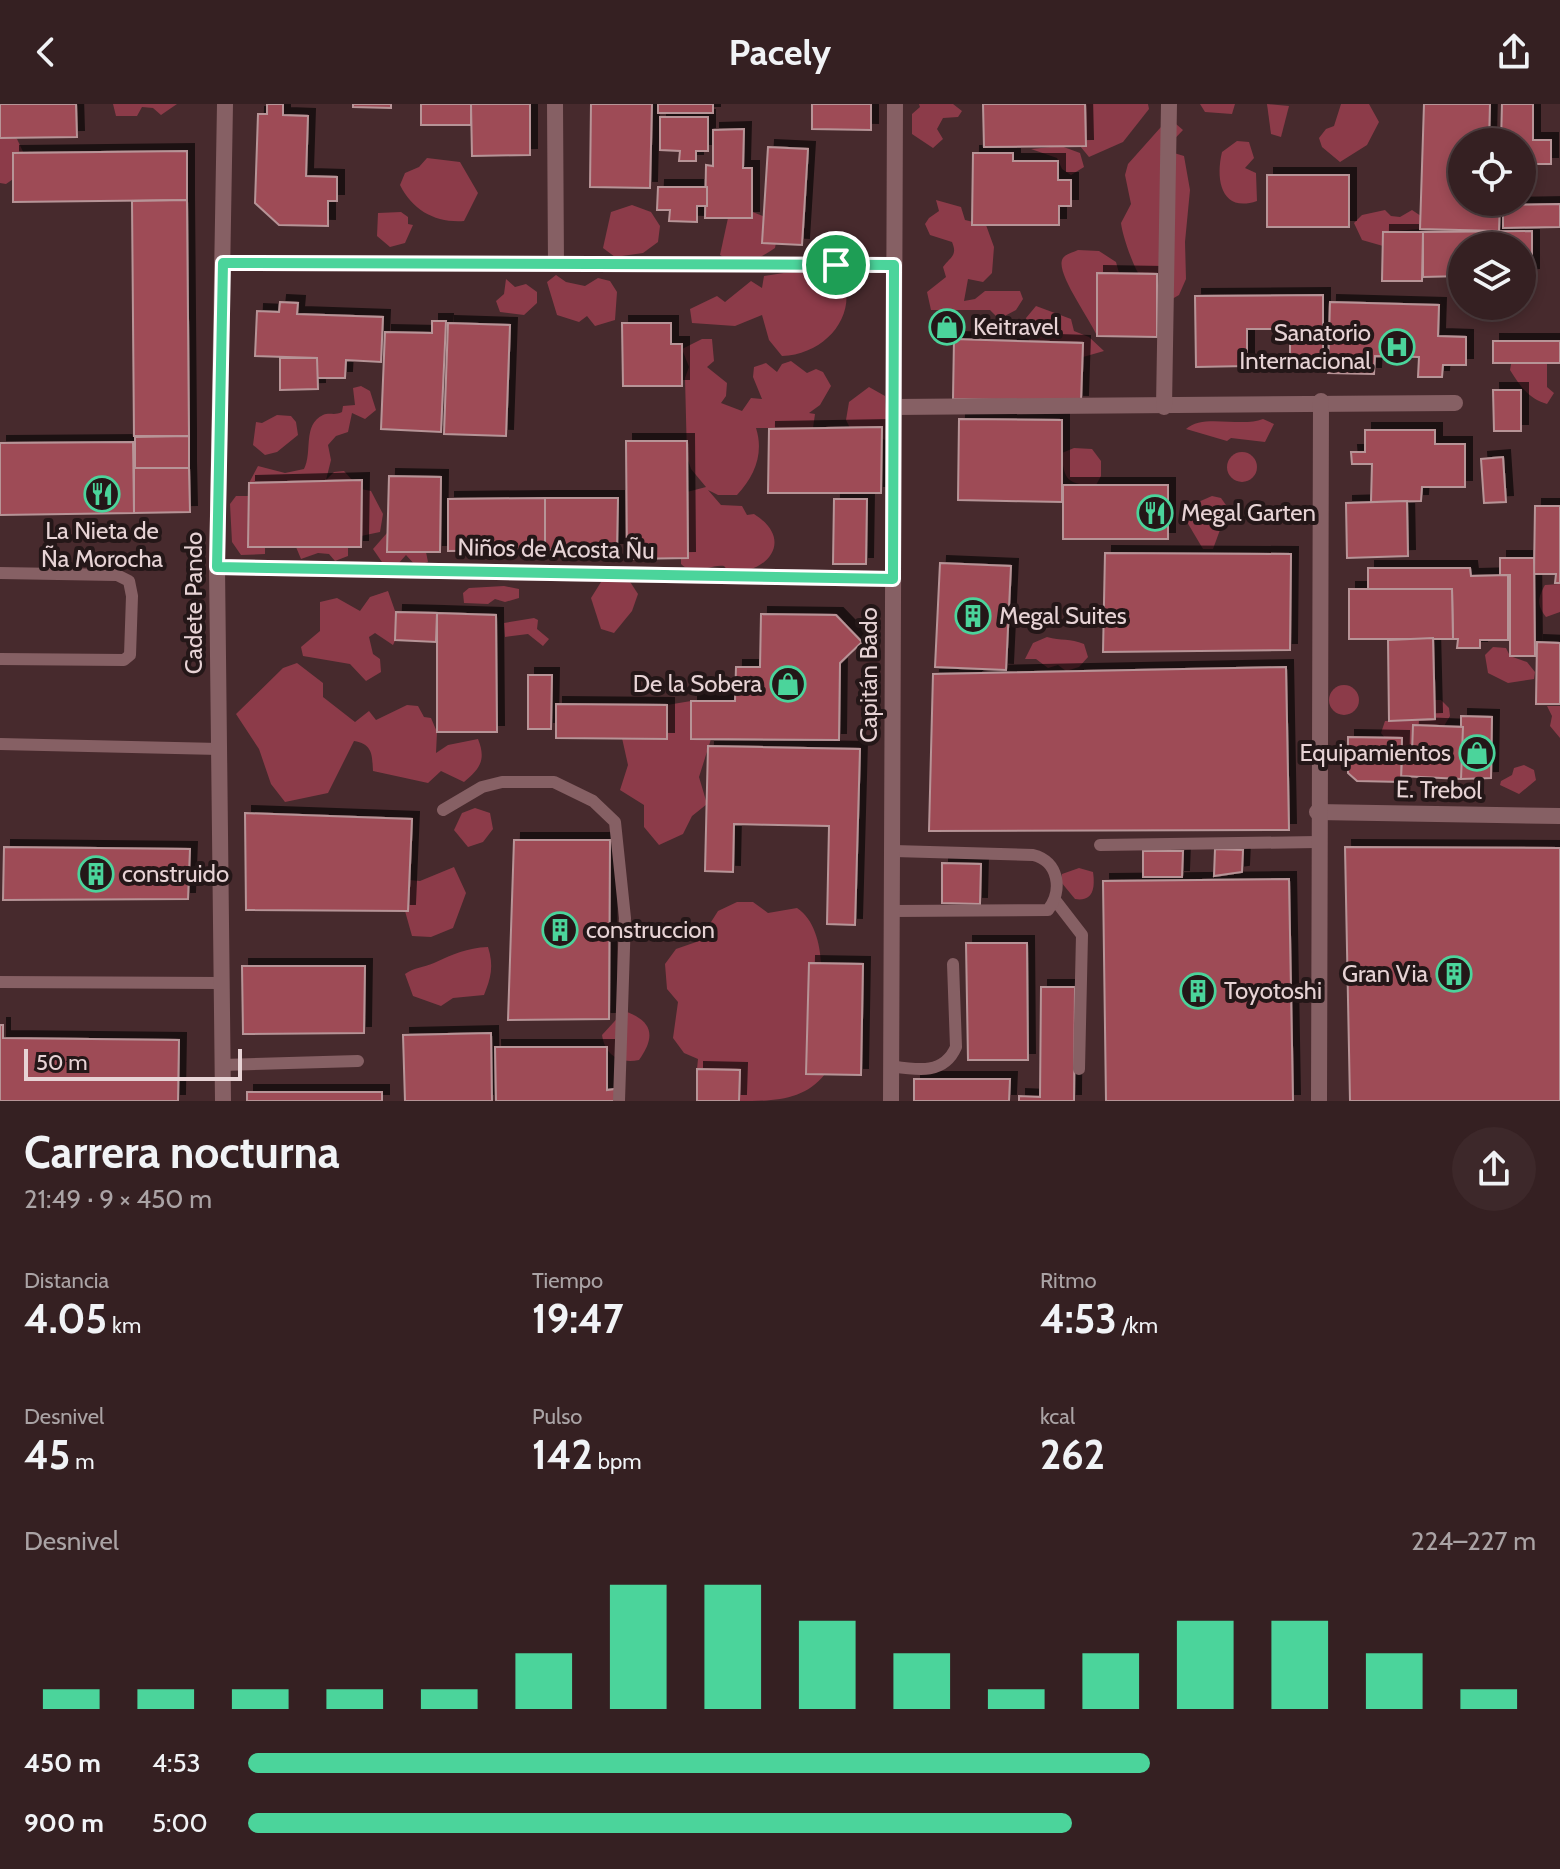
<!DOCTYPE html>
<html lang="es">
<head>
<meta charset="utf-8">
<style>
  :root { --surface:#352022; --page:#3d282a; --text:#f1f3f6; --muted:#aaa3a5; --line:#4f3e40; --accent:#4bd49b }
  body { margin:0; font-family:Cabin,sans-serif; background:var(--page); color:var(--text); height:100vh; display:flex; flex-direction:column; font-size:30px; white-space:nowrap }
  * { box-sizing:border-box; margin:0 }
  p { font-size:26px; color:var(--muted) }
  .icon { flex:none; width:44px; height:44px; fill:none; stroke:currentColor; stroke-width:2; stroke-linecap:round; stroke-linejoin:round }
  .map { position:relative; height:997px; overflow:hidden }
  .sheet { display:flex; flex-direction:column; background:var(--surface); flex:1 }
  .sheet>* { flex:none }
  .tools { position:absolute; left:1448px; top:24px; display:grid; gap:16px }
  .tools a { display:grid; place-items:center; width:88px; height:88px; border-radius:50%; background:var(--surface); box-shadow:0 4px 12px #0003,0 0 0 2px var(--line); font-size:40px }
  .scale { position:absolute; left:24px; bottom:20px; width:218px; box-sizing:border-box; padding-left:8px; border:4px solid #e7d3d5; border-top:0; font-size:22px; line-height:28px; white-space:nowrap; color:#e7d3d5; -webkit-text-stroke:6px #241718; paint-order:stroke }
  .pin { position:absolute; display:grid; place-items:center; width:68px; height:68px; color:#fff; margin:-34px; border:4px solid #fff; border-radius:50%; box-shadow:0 2px 8px #0007 }
  .round { display:grid; place-items:center; flex:none; width:84px; height:84px; border-radius:42px; background:var(--page) }
  .headline { display:flex; align-items:center; justify-content:space-between; height:136px; padding:0 24px }
  h1 { font-size:44px; font-weight:700; line-height:60px }
  .metrics { display:grid; grid-template-columns:repeat(3,1fr); gap:12px; height:136px; padding:8px 24px }
  .metrics div { display:grid; align-content:center }
  .metrics b { font-size:40px; font-weight:700 }
  .metrics small { font-size:22px; font-weight:400 }
  .metrics p { font-size:22px }
  .chart { height:224px; padding:16px 24px }
  .chart p { display:flex; justify-content:space-between }
  .chart svg { width:100%; height:144px; margin-top:8px; stroke:var(--accent); stroke-width:6 }
  ul { padding:0 24px; list-style:none; font-size:26px }
  li { display:grid; grid-template-columns:128px 96px 1fr; align-items:center; height:60px }
  li i { height:20px; border-radius:10px; background:var(--accent) }
  header { display:flex; justify-content:space-between; align-items:center; height:104px; padding:0 24px; background:var(--surface); font-size:36px; font-weight:700 }
  .map>svg:first-child { display:block }
  .forest { fill:#8c3b49 }
  .building { fill:#9e4b57; stroke:#b79497; stroke-width:2; filter:url(#shadow) }
  .lines { fill:none; stroke-linecap:round; stroke-linejoin:round }
  .lane { stroke:#866064; stroke-width:12 }
  .street { stroke:#866064; stroke-width:16 }
  .route-casing { stroke:#fff; stroke-width:16 }
  .route { stroke:#4bd49b; stroke-width:10 }
  .labels { text-anchor:middle; stroke-width:8; stroke-linejoin:round; paint-order:stroke }
  .poi-label { font-size:24px; fill:#e7d3d5; stroke:#241718; text-anchor:start }
  .street-label { font-size:24px; fill:#e7d3d5; stroke:#241718 }
</style>
</head>
<body>
<header><svg class="icon" aria-label="back" viewBox="0 0 24 24"><path d="M15 5l-7 7 7 7"/></svg>Pacely<svg class="icon" aria-label="share" viewBox="0 0 24 24"><path d="M12 15V3M7 8l5-5 5 5M5 13v7h14v-7"/></svg></header>
<div class="map">
<svg width="1560" height="997" viewBox="0 0 1560 997">
  <defs>
    <filter id="shadow"><feDropShadow dx="7" dy="-7" stdDeviation="0" flood-color="#0009"/></filter>
  </defs>
  <rect width="100%" height="100%" fill="#472a2d"/>
  <g class="forest">
    <polygon points="113,0 177,0 161,11 153,4 142,3 137,12 116,12"/>
    <polygon points="919,0 953,0 962,7 958,13 943,14 937,25 943,35 933,44 912,30 912,10 920,3"/>
    <polygon points="1085,0 1148,0 1149,5 1123,38 1089,53 1080,42"/>
    <polygon points="1200,0 1235,0 1232,10 1205,8"/>
    <polygon points="1267,0 1289,2 1281,33 1271,30"/>
    <polygon points="1341,0 1369,0 1379,18 1367,41 1340,58 1322,43 1319,34 1326,25 1334,22"/>
    <path d="M1169,14L1183,26L1164,46L1184,52L1190,86L1185,138L1186,175L1179,191L1167,198L1157,195V170H1139C1133,162 1122,130 1121,119L1131,100L1125,71L1128,60Z"/>
    <polygon points="8,27 17,35 26,54 19,71 6,80 0,79 0,28"/>
    <path d="M1237,37L1249,38L1254,54L1245,64L1256,69L1257,97C1222,109 1215,77 1222,48Z"/>
    <polygon points="1061,42 1080,49 1084,63 1071,71 1062,65 1057,54 1031,45"/>
    <path d="M427,54L460,58L478,89L464,117C436,119 413,107 400,81L405,69L419,63Z"/>
    <path d="M936,96L961,103L965,116L986,121L994,143L992,169L983,178L968,175L964,197L975,195L985,187H1020L1023,195L1016,206L999,215L990,206H931L927,188L946,173L943,163C950,153 958,152 952,138L930,131L925,120L929,114L939,107Z"/>
    <polygon points="632,101 651,108 660,122 658,138 643,149 615,153 603,144 611,108"/>
    <polygon points="1385,106 1391,112 1400,113 1412,106 1421,112 1420,125 1383,128 1383,142 1362,136 1354,119 1362,111"/>
    <path d="M750,107L768,114L778,128L775,144C757,157 739,163 720,151L728,114Z"/>
    <polygon points="401,108 408,113 408,120 413,121 405,139 390,143 377,132 378,109"/>
    <path d="M1078,146L1099,147L1116,158L1119,169L1097,170V232C1090,215 1057,171 1062,156C1064,150 1072,149 1078,146Z"/>
    <path d="M836,161C865,203 830,250 782,252L769,236L762,211L735,222L692,219L690,205L717,192L725,198L751,177L762,184L764,172Z"/>
    <polygon points="556,171 566,178 585,182 598,174 610,177 617,188 615,216 595,222 587,212 579,218 557,211 547,178"/>
    <polygon points="506,175 515,183 526,180 537,188 537,199 524,211 500,208 496,197 504,190"/>
    <polygon points="1036,202 1071,215 1074,227 1089,233 1104,247 1083,253 1083,239 1029,237 1026,214"/>
    <path d="M702,235H712L714,257L707,263L727,279L726,292L721,299L742,307L751,294L762,295L753,273L754,263L766,259L777,268L782,260L791,257L807,269L816,265L823,268L831,282L820,301L809,309L815,310L813,324H756C764,349 755,372 737,391H718L708,386L721,401L742,402L747,411L754,410C795,436 768,469 730,469L724,462C708,460 696,474 681,460V455L688,454L687,388L706,383L691,365L687,353L685,274L689,263L682,245Z"/>
    <path d="M1512,255L1547,257V283L1554,289L1547,300C1529,295 1520,282 1510,266Z"/>
    <path d="M361,282L370,287L376,306L365,315L352,309L348,328L336,332L328,341L331,356L326,376L334,368L344,367L353,377L249,379L258,362L285,369L304,365C313,348 302,321 323,311C330,308 334,312 342,308L343,302L355,301L353,284Z"/>
    <polygon points="869,283 885,292 888,337 850,324 846,316 849,298"/>
    <polygon points="277,311 291,312 296,318 298,331 277,348 265,351 253,341 256,318 262,319"/>
    <path d="M1263,315L1274,320L1265,338L1231,334L1227,337L1186,325C1203,309 1241,324 1263,315Z"/>
    <path d="M1074,344L1092,345L1101,357V372L1096,381C1069,381 1063,377 1062,349Z"/>
    <circle cx="1242" cy="363" r="15"/>
    <polygon points="361,385 371,387 383,410 380,428 361,432"/>
    <polygon points="236,392 248,392 248,442 265,443 265,450 241,451 232,438 230,400"/>
    <polygon points="1212,392 1221,394 1228,404 1213,445 1203,445 1187,418 1196,399"/>
    <polygon points="387,429 387,448 426,448 428,458 416,462 406,451 397,461 384,461 373,445"/>
    <polygon points="296,443 348,443 348,452 335,457 329,450 318,449 301,455"/>
    <polygon points="606,470 625,470 638,490 632,507 614,529 601,525 591,494"/>
    <path d="M1560,480V508L1546,513C1536,500 1538,494 1545,481Z"/>
    <polygon points="504,482 519,485 519,494 505,498 495,495 488,500 464,499 463,489 469,484"/>
    <polygon points="388,487 401,524 393,541 375,529 369,533 373,550 380,555 381,568 366,577 350,560 303,552 301,543 320,527 320,498 337,494 360,507 370,493"/>
    <polygon points="534,514 538,516 537,525 549,535 543,542 528,530 505,533 504,519"/>
    <path d="M1047,533C1061,537 1070,534 1084,540L1088,553L1079,563L1066,567L1058,561L1048,564L1036,555H1025L1033,539Z"/>
    <polygon points="1493,543 1506,544 1510,552 1527,558 1535,568 1534,575 1508,579 1488,569 1485,551"/>
    <path d="M297,559L323,579V593L355,618L369,607L376,616L407,601L418,602L424,613L431,614L437,628L436,649L448,641L478,635C486,655 481,664 464,678L441,667L428,679L373,667C372,651 373,640 354,637L328,689L285,698L271,680L259,645L236,610L283,564Z"/>
    <circle cx="1344" cy="596" r="15"/>
    <polygon points="1435,596 1441,596 1449,604 1450,612 1444,622 1414,621 1412,649 1402,648 1402,634 1385,634 1381,629 1385,617 1435,615"/>
    <polygon points="691,597 691,634 711,635 699,673 707,700 692,712 683,730 659,741 644,723 644,701 620,686 628,661 622,634 667,635 667,601"/>
    <polygon points="1547,602 1560,602 1560,634 1550,622 1552,612"/>
    <polygon points="1524,661 1534,666 1536,676 1519,690 1500,681 1501,677 1512,671 1514,664"/>
    <polygon points="475,704 490,709 493,725 483,738 468,743 454,726 462,709"/>
    <polygon points="454,763 466,789 453,824 431,833 412,832 405,807 409,776 420,777"/>
    <path d="M1079,764L1093,768C1095,783 1094,798 1075,795L1061,778L1062,770Z"/>
    <path d="M737,798H753L768,809L797,804C814,815 820,839 821,859H809L806,969L825,970C804,997 773,997 739,997L740,966L697,965L698,955L684,949L673,934L678,898L667,885L665,860L676,845L699,837L718,807Z"/>
    <path d="M488,843C494,862 491,874 484,891L453,894L441,902L413,892L405,870C415,863 423,864 434,859C454,850 466,844 488,843Z"/>
    <path d="M624,907C653,917 656,932 639,956C619,960 605,951 602,931Z"/>
  </g>
  <g class="building">
    <polygon points="0,0 76,0 77,33 0,34"/>
    <polygon points="267,0 283,0 283,11 308,12 306,72 337,73 337,97 328,97 328,122 279,121 255,99 258,10 267,10"/>
    <polygon points="353,0 391,0 391,4 353,3"/>
    <rect x="421" y="0" width="50" height="21"/>
    <polygon points="471,0 530,0 530,51 472,52"/>
    <polygon points="591,0 652,0 650,84 590,83"/>
    <rect x="658" y="0" width="55" height="9"/>
    <polygon points="812,0 871,0 871,26 812,25"/>
    <polygon points="983,0 1085,0 1086,42 984,43"/>
    <polygon points="1424,0 1490,0 1489,38 1462,38 1462,98 1500,98 1499,127 1420,125"/>
    <polygon points="1502,0 1533,0 1533,36 1551,36 1551,60 1522,60 1522,38 1501,38"/>
    <polygon points="660,13 708,13 708,47 696,47 696,57 679,57 680,47 660,46"/>
    <polygon points="744,25 743,64 752,64 752,114 705,114 706,61 713,62 713,26"/>
    <polygon points="768,43 808,45 802,141 762,139"/>
    <polygon points="187,47 187,96 13,98 13,49"/>
    <polygon points="973,49 1013,49 1013,57 1058,57 1058,76 1071,76 1071,102 1059,102 1059,121 972,121"/>
    <rect x="1267" y="71" width="82" height="52"/>
    <polygon points="658,83 707,83 707,102 697,102 697,118 669,117 670,106 657,106"/>
    <polygon points="187,96 189,332 134,332 132,97"/>
    <polygon points="1560,100 1560,123 1503,124 1503,101"/>
    <polygon points="1532,127 1532,171 1522,172 1522,142 1462,142 1462,172 1423,173 1423,128"/>
    <polygon points="1383,128 1423,128 1422,177 1382,177"/>
    <polygon points="1097,169 1157,170 1157,233 1097,232"/>
    <polygon points="1323,191 1323,254 1290,253 1290,225 1247,225 1247,262 1196,263 1195,192"/>
    <polygon points="280,198 298,199 297,210 383,213 381,258 346,256 345,274 316,274 317,254 255,252 257,207 279,208"/>
    <polygon points="1330,198 1439,201 1438,232 1466,233 1466,261 1443,261 1442,273 1418,273 1419,253 1375,252 1374,270 1328,269"/>
    <polygon points="432,217 446,217 441,328 381,325 385,228 432,229"/>
    <polygon points="448,219 510,221 506,332 444,330"/>
    <polygon points="622,219 671,219 671,240 682,240 682,282 623,282"/>
    <polygon points="954,235 1083,239 1081,298 953,295"/>
    <rect x="1493" y="237" width="67" height="22"/>
    <polygon points="280,254 317,254 318,285 280,286"/>
    <polygon points="1493,286 1521,286 1521,327 1494,327"/>
    <polygon points="959,315 1062,316 1062,398 958,396"/>
    <polygon points="882,323 881,389 768,389 769,325"/>
    <polygon points="1365,326 1435,326 1435,340 1465,340 1465,383 1422,383 1421,397 1371,398 1372,360 1352,360 1351,348 1365,348"/>
    <polygon points="189,332 189,364 135,364 135,333"/>
    <polygon points="626,337 687,337 688,454 627,455"/>
    <polygon points="133,338 134,409 0,411 0,339"/>
    <polygon points="1503,353 1506,398 1484,399 1481,355"/>
    <polygon points="134,364 189,364 190,408 134,409"/>
    <polygon points="389,372 441,373 440,448 387,448"/>
    <polygon points="362,376 361,443 248,443 249,379"/>
    <rect x="1063" y="381" width="105" height="54"/>
    <polygon points="545,394 618,394 617,446 545,446"/>
    <polygon points="545,394 545,446 448,447 448,395"/>
    <polygon points="834,395 867,395 866,460 833,460"/>
    <polygon points="1407,397 1408,452 1347,454 1346,399"/>
    <polygon points="1535,402 1560,402 1560,479 1555,479 1556,470 1534,470"/>
    <polygon points="1105,449 1291,450 1290,546 1103,548"/>
    <polygon points="1500,454 1534,454 1535,552 1510,552 1510,471 1500,471"/>
    <polygon points="940,459 1011,462 1006,566 935,563"/>
    <polygon points="1368,464 1470,464 1471,472 1508,471 1508,536 1480,536 1480,544 1457,544 1458,535 1453,535 1452,485 1368,485"/>
    <polygon points="1349,485 1452,485 1453,535 1349,535"/>
    <polygon points="396,508 437,509 436,538 395,536"/>
    <polygon points="437,509 496,511 497,628 437,628"/>
    <polygon points="761,510 836,511 862,538 840,559 839,636 691,635 691,597 735,597 736,563 760,563"/>
    <polygon points="1433,534 1435,615 1389,617 1388,536"/>
    <polygon points="1537,538 1560,539 1560,600 1536,600"/>
    <polygon points="1286,563 1289,726 929,727 933,570"/>
    <polygon points="528,571 552,571 551,625 528,625"/>
    <polygon points="556,600 667,601 667,635 556,634"/>
    <polygon points="1461,612 1492,613 1491,674 1461,675"/>
    <polygon points="1413,621 1463,623 1461,675 1401,672 1402,648 1412,649"/>
    <polygon points="1348,633 1402,634 1401,678 1357,677 1348,669"/>
    <polygon points="708,642 860,645 855,821 827,820 829,722 734,720 733,768 705,767"/>
    <polygon points="245,709 412,715 408,807 246,806"/>
    <polygon points="514,736 610,736 609,915 508,916"/>
    <polygon points="4,743 190,745 188,795 3,796"/>
    <polygon points="1345,743 1560,744 1560,997 1350,997"/>
    <polygon points="1215,745 1243,746 1242,768 1214,772"/>
    <polygon points="1143,747 1183,747 1182,773 1143,773"/>
    <polygon points="942,759 981,760 980,800 942,799"/>
    <polygon points="1289,775 1293,997 1106,997 1103,777"/>
    <polygon points="966,839 1027,839 1028,956 968,956"/>
    <polygon points="809,859 863,860 861,971 806,970"/>
    <polygon points="242,862 365,862 364,929 243,930"/>
    <polygon points="1041,883 1075,883 1074,997 1019,997 1019,992 1040,993"/>
    <polygon points="0,921 3,921 3,934 179,936 178,997 0,997"/>
    <polygon points="491,929 492,997 405,997 403,931"/>
    <polygon points="495,943 607,943 607,986 615,985 615,997 496,997"/>
    <polygon points="697,965 740,966 739,997 697,997"/>
    <polygon points="914,975 1010,975 1009,997 914,997"/>
    <rect x="247" y="988" width="135" height="9"/>
  </g>
  <g class="lines">
    <g class="lane">
      <polyline points="0,469 117,471 129,477 132,492 130,551 124,556 0,555"/>
      <polyline points="0,640 219,645"/>
      <polyline points="443,706 482,683 502,678 554,678 593,697 615,718 625,814 619,997"/>
      <polyline points="1100,741 1317,738"/>
      <polyline points="1055,796 1082,831 1079,965"/>
      <path d="M894,807L1048,806C1063,787 1059,757 1033,751L894,747"/>
      <polyline points="0,878 221,879"/>
      <polyline points="222,961 358,957"/>
      <path d="M891,962C917,966 944,971 956,943L953,860"/>
    </g>
    <g class="street">
      <polyline points="555,0 556,160"/>
      <polyline points="223,159 894,161"/>
      <polyline points="894,303 1455,299"/>
      <polyline points="1164,303 1169,0"/>
      <polyline points="217,463 893,475"/>
      <polyline points="1317,708 1560,712"/>
      <polyline points="223,997 217,463 225,0"/>
      <polyline points="891,997 895,0"/>
      <polyline points="1319,997 1321,297"/>
    </g>
  </g>
  <g class="lines">
    <defs>
      <polygon id="route" points="223,159 894,161 893,475 217,463"/>
    </defs>
    <use href="#route" class="route-casing"/>
    <use href="#route" class="route"/>
  </g>
  <defs>
    <symbol id="shop-ring" viewBox="-11 -11 22 22"><circle r="9.5" fill="#241718" stroke="#4bd49b" stroke-width="1.5"/><path d="M-5-2.5h2.3a2.7 3.5 0 0 1 5.4 0H5L5.5 6h-11ZM-1.5-2.5h3a1.5 2.3 0 0 0-3 0Z" fill="#4bd49b"/></symbol>
    <symbol id="hospital-ring" viewBox="-11 -11 22 22"><circle r="9.5" fill="#241718" stroke="#4bd49b" stroke-width="1.5"/><path d="M-5-5h3v3.5h4V-5h3V5h-3V1.5h-4V5h-3Z" fill="#4bd49b"/></symbol>
    <symbol id="restaurant-ring" viewBox="-11 -11 22 22"><circle r="9.5" fill="#241718" stroke="#4bd49b" stroke-width="1.5"/><path d="M-5-6h1v4h1v-4h1v4h1v-4h1v5L-1.5 .5V6h-2V.5L-5-1ZM5-6V6H3V1.5H1.5Q1.5-4 5-6Z" fill="#4bd49b"/></symbol>
    <symbol id="building-ring" viewBox="-11 -11 22 22"><circle r="9.5" fill="#241718" stroke="#4bd49b" stroke-width="1.5"/><path d="M-4-6H4V6H1V3H-1V6H-4ZM-2.5-4.3h1.7v1.8h-1.7ZM.8-4.3h1.7v1.8H.8ZM-2.5-1h1.7V.8h-1.7ZM.8-1h1.7V.8H.8Z" fill="#4bd49b"/></symbol>
  </defs>
  <g fill-rule="evenodd">
    <use href="#shop-ring" x="927" y="203" width="40" height="40"/>
    <use href="#hospital-ring" x="1377" y="223" width="40" height="40"/>
    <use href="#restaurant-ring" x="82" y="370" width="40" height="40"/>
    <use href="#restaurant-ring" x="1135" y="389" width="40" height="40"/>
    <use href="#building-ring" x="953" y="492" width="40" height="40"/>
    <use href="#shop-ring" x="768" y="560" width="40" height="40"/>
    <use href="#shop-ring" x="1457" y="629" width="40" height="40"/>
    <use href="#building-ring" x="76" y="750" width="40" height="40"/>
    <use href="#building-ring" x="540" y="806" width="40" height="40"/>
    <use href="#building-ring" x="1434" y="850" width="40" height="40"/>
    <use href="#building-ring" x="1178" y="867" width="40" height="40"/>
  </g>
  <g class="labels">
    <g class="poi-label">
      <text x="973" y="231">Keitravel</text>
      <text x="1371" y="237" text-anchor="end">Sanatorio<tspan x="1371" dy="28">Internacional</tspan></text>
      <text x="1181" y="417">Megal Garten</text>
      <text x="102" y="435" text-anchor="middle">La Nieta de<tspan x="102" dy="28">Ña Morocha</tspan></text>
      <text x="999" y="520">Megal Suites</text>
      <text x="762" y="588" text-anchor="end">De la Sobera</text>
      <text x="1451" y="657" text-anchor="end">Equipamientos</text>
      <text x="122" y="778">construido</text>
      <text x="586" y="834">construccion</text>
      <text x="1428" y="878" text-anchor="end">Gran Via</text>
      <text x="1224" y="895">Toyotoshi</text>
    </g>
    <g class="street-label">
      <text transform="translate(556 445) rotate(1)" y="8">Niños de Acosta Ñu</text>
      <text transform="translate(194 499) rotate(-90)" y="8">Cadete Pando</text>
      <text transform="translate(869 571) rotate(-90)" y="8">Capitán Bado</text>
      <text transform="translate(1439 686) rotate(1)" y="8">E. Trebol</text>
    </g>
  </g>
</svg>
<div class="tools">
<a><svg class="icon" aria-label="locate" viewBox="0 0 24 24"><circle cx="12" cy="12" r="6"/><path d="M12 2v4M12 18v4M2 12h4M18 12h4"/></svg></a>
<a><svg class="icon" aria-label="layers" viewBox="0 0 24 24"><path d="M12 4l9 5-9 5-9-5zM3 14l9 5 9-5"/></svg></a>
</div>
<div class="scale">50 m</div>
<div class="pin" style="left:836px;top:161px;background:#1e9e55"><svg class="icon" aria-label="arrive" viewBox="0 0 24 24"><path d="M6 21V4h12l-3 4 3 4H6"/></svg></div>
</div>
<section class="sheet">
<div class="headline"><div><h1>Carrera nocturna</h1><p>21:49 · 9 × 450 m</p></div><a class="round"><svg class="icon" aria-label="share" viewBox="0 0 24 24"><path d="M12 15V3M7 8l5-5 5 5M5 13v7h14v-7"/></svg></a></div>
<div class="metrics">
<div><p>Distancia</p><b>4.05<small> km</small></b></div>
<div><p>Tiempo</p><b>19:47</b></div>
<div><p>Ritmo</p><b>4:53<small> /km</small></b></div>
</div>
<div class="metrics">
<div><p>Desnivel</p><b>45<small> m</small></b></div>
<div><p>Pulso</p><b>142<small> bpm</small></b></div>
<div><p>kcal</p><b>262</b></div>
</div>
<div class="chart"><p><span>Desnivel</span>224–227 m</p>
<svg viewBox="0 0 160 44" preserveAspectRatio="none"><path d="M5 44V38M15 44V38M25 44V38M35 44V38M45 44V38M55 44V27M65 44V6M75 44V6M85 44V17M95 44V27M105 44V38M115 44V27M125 44V17M135 44V17M145 44V27M155 44V38"/></svg>
</div>
<ul>
<li><b>450 m</b>4:53<i style="width:70%"></i></li>
<li><b>900 m</b>5:00<i style="width:64%"></i></li>
</ul>
</section>
</body>
</html>
